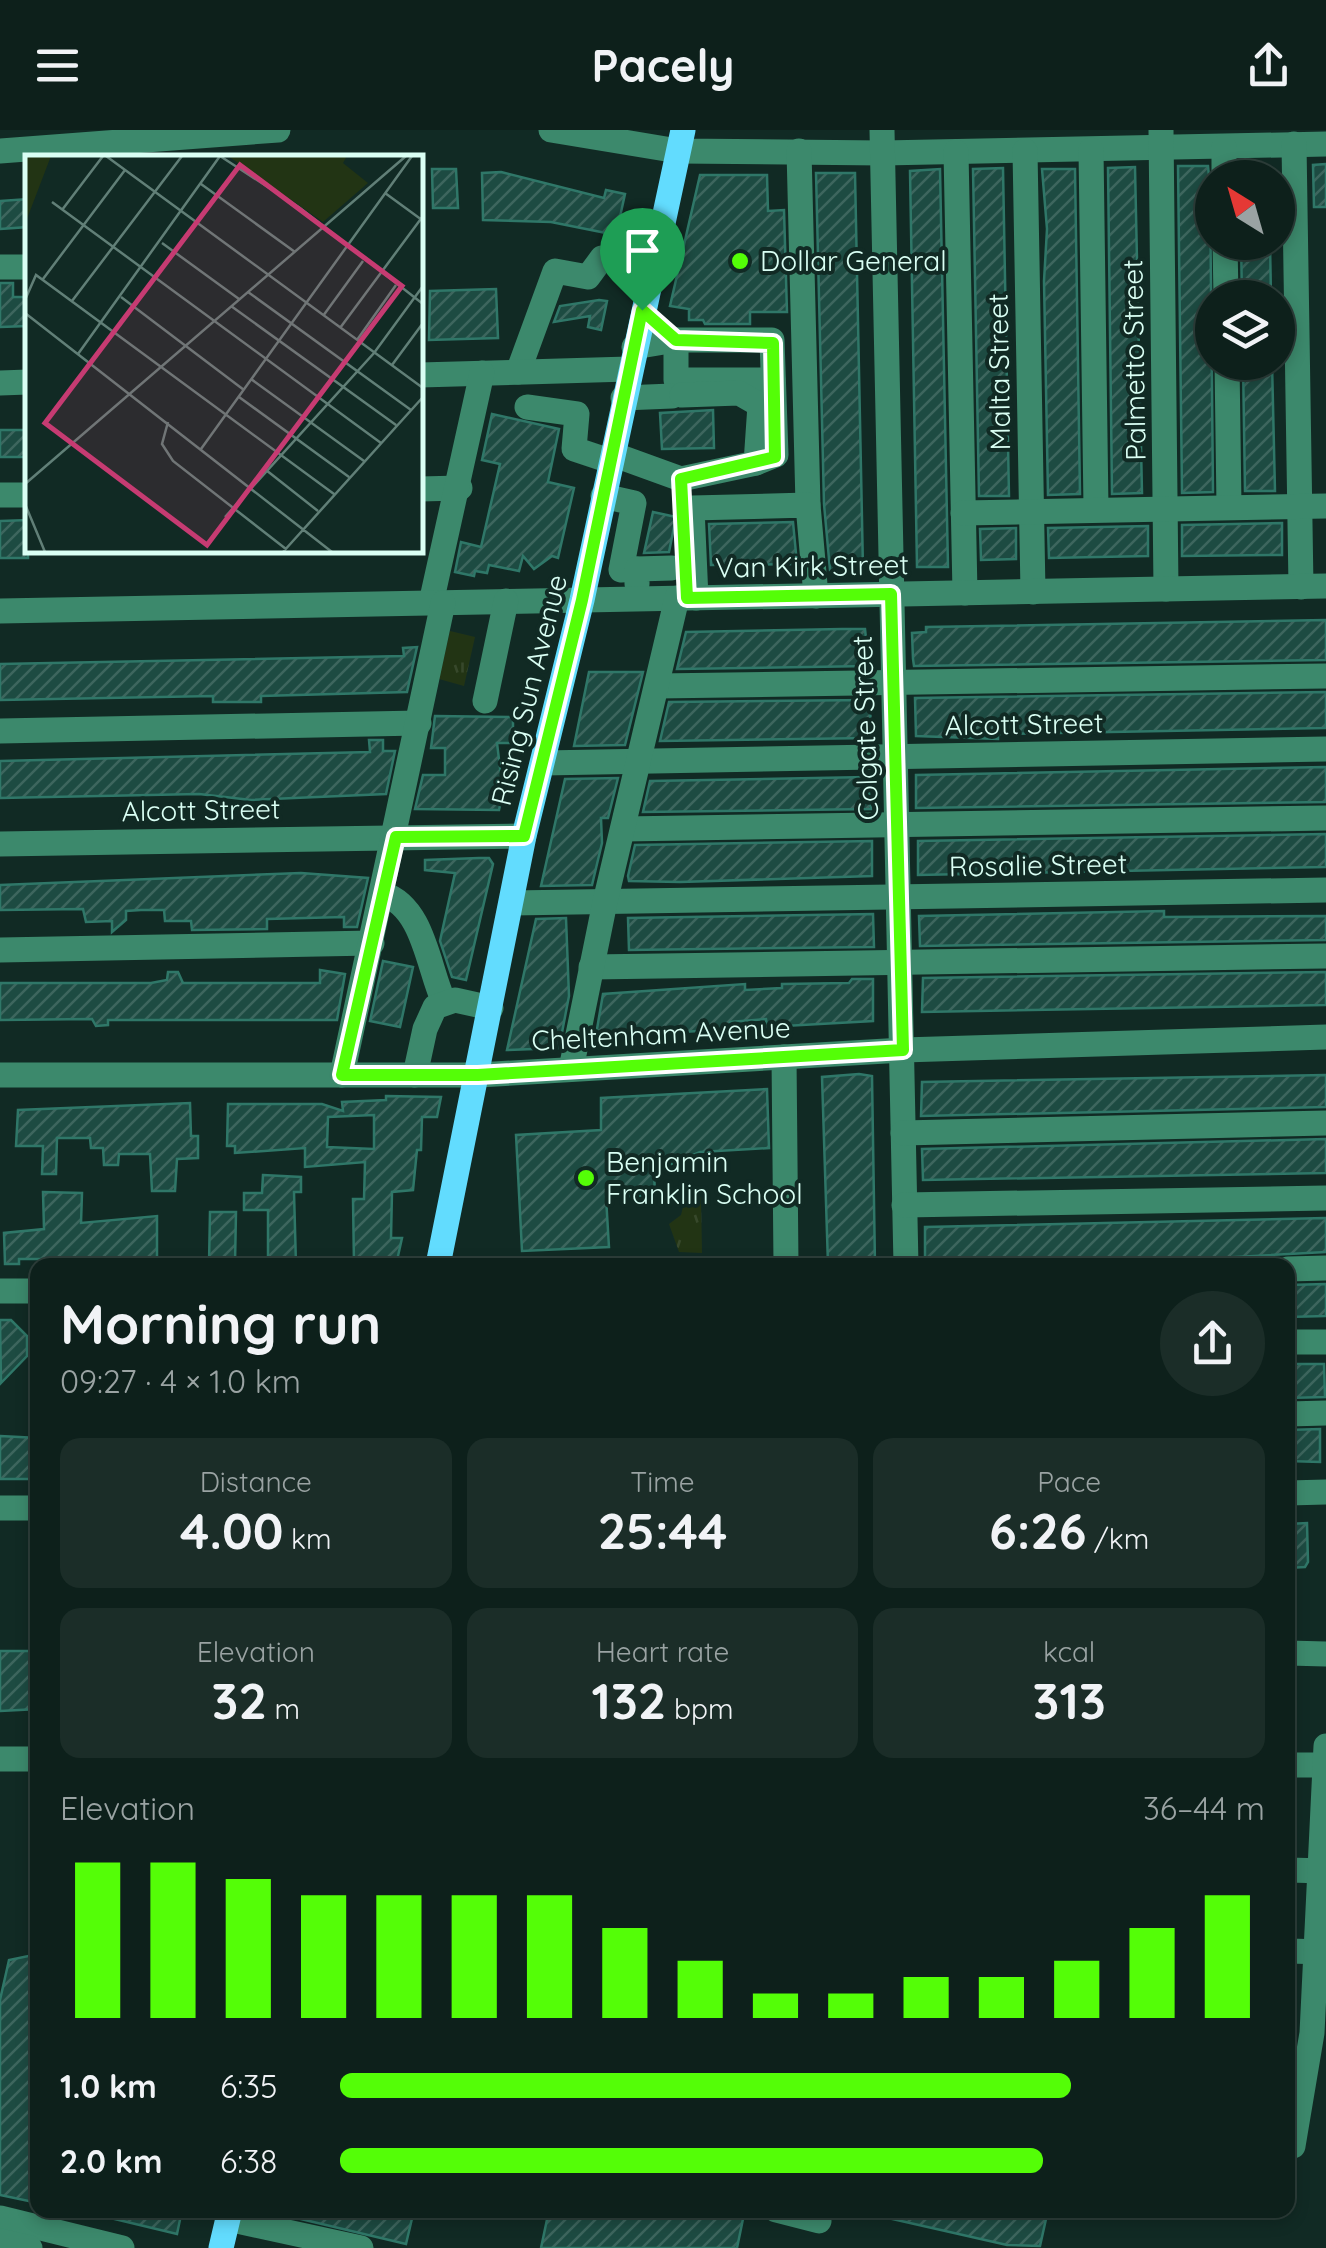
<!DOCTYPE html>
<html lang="en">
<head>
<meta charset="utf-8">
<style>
  :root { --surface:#0d201b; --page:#1b2d28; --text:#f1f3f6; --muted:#9aa3a3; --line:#2d3e3a; --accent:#54fe07 }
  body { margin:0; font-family:Quicksand,sans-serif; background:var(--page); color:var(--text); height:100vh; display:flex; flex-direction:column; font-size:38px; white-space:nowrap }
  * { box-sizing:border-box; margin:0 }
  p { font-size:32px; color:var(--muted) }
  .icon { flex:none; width:55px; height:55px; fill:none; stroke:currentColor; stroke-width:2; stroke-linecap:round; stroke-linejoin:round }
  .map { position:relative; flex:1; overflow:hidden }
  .drawer { position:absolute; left:30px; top:1128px; width:1265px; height:960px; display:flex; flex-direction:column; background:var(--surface); border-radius:20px; box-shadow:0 5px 15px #0003,0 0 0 2px var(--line) }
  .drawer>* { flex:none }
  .needle { width:65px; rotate:323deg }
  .buttons { position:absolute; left:1195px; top:30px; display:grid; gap:20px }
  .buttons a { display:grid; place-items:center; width:100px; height:100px; border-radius:50%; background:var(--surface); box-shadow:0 5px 15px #0003,0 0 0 2px var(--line); font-size:50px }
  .pin { position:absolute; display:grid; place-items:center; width:85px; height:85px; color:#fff; margin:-102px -42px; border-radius:50% 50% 50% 0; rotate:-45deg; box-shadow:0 0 10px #0007 }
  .pin .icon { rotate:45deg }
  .round { display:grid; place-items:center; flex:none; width:105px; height:105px; border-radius:52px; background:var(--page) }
  .overview { display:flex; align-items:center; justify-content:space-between; height:170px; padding:0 30px }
  h1 { font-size:55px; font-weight:700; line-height:75px }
  .stats { display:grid; grid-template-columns:repeat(3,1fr); gap:15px; height:170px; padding:10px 30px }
  .stats div { display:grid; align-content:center; border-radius:20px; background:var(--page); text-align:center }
  .stats b { font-size:50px; font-weight:700 }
  .stats small { font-size:28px; font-weight:400 }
  .stats p { font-size:28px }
  .chart { height:280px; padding:20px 30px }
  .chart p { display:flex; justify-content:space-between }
  .chart svg { width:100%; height:180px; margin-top:10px; stroke:var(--accent); stroke-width:6 }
  ul { padding:0 30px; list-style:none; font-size:32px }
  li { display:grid; grid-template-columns:160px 120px 1fr; align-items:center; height:75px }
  li i { height:25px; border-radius:12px; background:var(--accent) }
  header { display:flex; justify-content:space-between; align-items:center; height:130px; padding:0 30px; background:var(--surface); font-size:45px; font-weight:700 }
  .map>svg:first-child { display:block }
  .park { fill:url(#park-tufts) }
  .building { fill:url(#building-hatch); stroke:#2f7768; stroke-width:2.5; fill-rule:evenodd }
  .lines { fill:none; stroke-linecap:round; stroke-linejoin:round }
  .minor { stroke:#3c896c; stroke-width:25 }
  .major { stroke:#62dcfe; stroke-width:25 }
  .route-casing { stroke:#fff; stroke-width:20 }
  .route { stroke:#54fe07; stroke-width:12 }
  .poi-dot { fill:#54fe07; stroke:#112a24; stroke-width:4 }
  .labels { text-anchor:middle; stroke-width:8; stroke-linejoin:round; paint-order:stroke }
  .poi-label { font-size:28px; fill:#dafff4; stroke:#112a24; text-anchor:start }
  .street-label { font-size:28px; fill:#dafff4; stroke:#112a24 }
  .inset-road { fill:none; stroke:#617f77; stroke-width:2.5 }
  .view { fill:#c63b72; fill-opacity:0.15; stroke:#c63b72; stroke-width:5 }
  .inset-edge { fill:none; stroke:#dafff4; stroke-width:5 }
</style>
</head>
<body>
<header><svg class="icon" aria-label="menu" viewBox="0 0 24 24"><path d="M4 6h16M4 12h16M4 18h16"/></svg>Pacely<svg class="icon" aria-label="share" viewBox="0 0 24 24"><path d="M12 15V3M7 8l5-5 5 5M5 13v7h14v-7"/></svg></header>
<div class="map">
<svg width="1326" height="2118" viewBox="0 0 1326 2118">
  <defs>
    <pattern id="park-tufts" width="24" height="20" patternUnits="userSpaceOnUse" patternTransform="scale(2.5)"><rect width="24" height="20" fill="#223414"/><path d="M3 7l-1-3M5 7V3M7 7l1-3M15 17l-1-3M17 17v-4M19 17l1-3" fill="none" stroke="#37482b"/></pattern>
    <pattern id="building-hatch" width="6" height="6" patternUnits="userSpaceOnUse" patternTransform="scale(2.5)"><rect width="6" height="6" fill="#1d4b42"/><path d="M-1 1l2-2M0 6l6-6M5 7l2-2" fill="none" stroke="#3d665e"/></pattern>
  </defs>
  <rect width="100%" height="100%" fill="#112a24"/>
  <g class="park">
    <polygon points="450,501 475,507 464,556 439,549"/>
    <polygon points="701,1067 702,1123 679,1122 669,1094 681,1085 685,1069"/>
  </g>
  <g class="building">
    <polygon points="1326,34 1326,77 1314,77 1313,35"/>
    <polygon points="1178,36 1208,36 1210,57 1213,362 1182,363"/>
    <polygon points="1135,37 1142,363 1112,364 1108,38"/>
    <polygon points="1003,38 1009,366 979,366 973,39"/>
    <polygon points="432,39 456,39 458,78 433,78"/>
    <polygon points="940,39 948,437 917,437 910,41"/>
    <polygon points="1042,39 1075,39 1080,364 1048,365 1044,151 1047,99"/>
    <polygon points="501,42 604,68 606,60 625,64 616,105 551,92 483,90 482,43"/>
    <polygon points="816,43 855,43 863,439 830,440 824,374"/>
    <polygon points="700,45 767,45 768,81 784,80 787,182 750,182 750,194 705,194 703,190 689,190 689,179 670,176"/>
    <polygon points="28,69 28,97 0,99 0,71"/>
    <polygon points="1241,112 1270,112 1271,168 1242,168"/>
    <polygon points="0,153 13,153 13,167 28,167 28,196 0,197"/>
    <polygon points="496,159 498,208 429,210 430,161"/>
    <polygon points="599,170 607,171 601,200 588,197 590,186 554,192 560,176"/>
    <polygon points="1243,232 1272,232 1275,361 1245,361"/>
    <polygon points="713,280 714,318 662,319 660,283"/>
    <polygon points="492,284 559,299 548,352 574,358 558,428 552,426 534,439 523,426 519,441 489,435 487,443 475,441 474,446 455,442 461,412 481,417 500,334 482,330"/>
    <rect x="0" y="300" width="28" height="27"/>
    <polygon points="653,382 676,387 669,422 644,423"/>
    <polygon points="28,390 28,428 0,428 0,391"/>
    <polygon points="793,392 797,434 711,435 709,394"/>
    <polygon points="1282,393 1282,425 1182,426 1182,395"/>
    <polygon points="1148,396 1148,426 1049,428 1048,398"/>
    <polygon points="1016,398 1016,429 981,430 980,399"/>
    <polygon points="1326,490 1326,530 914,536 913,529 912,503 926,502 926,497"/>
    <polygon points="842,499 865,499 869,536 677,539 686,502"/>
    <polygon points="417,517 407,562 261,566 261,572 213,572 213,566 0,570 0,534 404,526 403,518"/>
    <polygon points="589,542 643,542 625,615 574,616"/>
    <polygon points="1326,562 1326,598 998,604 998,609 916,606 915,568"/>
    <polygon points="870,570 871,608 660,611 669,572"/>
    <polygon points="435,586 513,587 513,613 497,613 503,662 499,680 415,679 423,645 445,645 445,618 431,618"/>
    <polygon points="369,610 383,610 383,621 395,621 386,664 251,670 199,664 0,668 0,631 370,622"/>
    <polygon points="1326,637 1326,672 916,678 916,645"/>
    <polygon points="867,647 871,679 643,682 650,651"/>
    <polygon points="618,648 608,688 601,688 602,713 592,755 541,756 565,649"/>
    <polygon points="1326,704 1326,737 918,745 918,711"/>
    <polygon points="872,711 872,746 680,752 629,751 628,746 635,715"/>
    <polygon points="479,728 489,728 493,734 466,850 452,847 440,811 455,743 425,740 425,730"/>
    <polygon points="301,743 368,748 357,797 344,797 344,787 306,788 267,789 267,799 192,800 191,791 165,791 164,780 141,780 126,781 126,790 112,802 112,791 86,792 83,779 0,780 0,755"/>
    <polygon points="1164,781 1164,787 1326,786 1326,810 920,816 919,786"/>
    <polygon points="873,784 874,817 629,820 628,788"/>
    <polygon points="566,788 569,866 559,918 507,920 536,789"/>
    <polygon points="383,831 413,837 400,897 370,891"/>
    <polygon points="320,840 345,844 337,890 108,890 108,895 96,896 92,889 0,890 0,853 151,853 167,850 168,842 178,842 183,853 320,853"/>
    <polygon points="1326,842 1326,875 922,882 923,848"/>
    <polygon points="852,849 873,849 873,891 767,897 766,889 730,892 730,899 601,907 597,899 603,864 745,854 745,860 782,858 782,854 849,853"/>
    <polygon points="859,944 872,946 875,1135 828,1135 822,947"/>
    <polygon points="1326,945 1326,977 921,986 922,952"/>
    <polygon points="767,959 769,1018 700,1022 654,1041 655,1065 606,1067 609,1117 522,1121 516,1005 601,1000 601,968"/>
    <path d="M386,966L441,967L437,987H422L421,1020H417L413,1060L392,1062L391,1108H402L396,1135H354L353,1069H364L365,1032L305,1037V1018L235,1023V1016H227L228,974H322L343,981L342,972L386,970ZM374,985V1019L327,1017L328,987Z"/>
    <polygon points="190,973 191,1006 198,1006 198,1028 177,1029 175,1061 152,1061 150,1024 119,1024 118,1035 104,1035 103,1018 91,1018 90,1008 57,1008 56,1044 42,1044 43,1016 16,1016 18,980"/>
    <polygon points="1326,1009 1326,1043 923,1050 922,1019"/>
    <polygon points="263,1045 301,1047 301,1062 294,1062 296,1135 268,1135 268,1080 244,1080 244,1063 262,1063"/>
    <polygon points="43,1062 82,1063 81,1093 157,1086 157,1135 49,1134 49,1129 19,1129 19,1134 5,1134 4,1103 44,1099"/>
    <polygon points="210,1082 236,1082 235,1134 209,1134"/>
    <polygon points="1326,1088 1326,1122 1145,1132 925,1135 925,1097"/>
    <polygon points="1326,1154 1326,1186 1288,1187 1288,1155"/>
    <polygon points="0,1190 11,1190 27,1206 27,1226 1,1253"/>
    <polygon points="1288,1234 1324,1234 1325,1267 1288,1268"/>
    <polygon points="1320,1299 1320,1332 1288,1331 1288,1300"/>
    <polygon points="0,1306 38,1308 38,1349 0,1349"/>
    <polygon points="1307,1393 1308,1432 1305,1437 1288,1438 1288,1394"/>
    <polygon points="0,1521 33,1521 33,1527 38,1527 38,1579 0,1581"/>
    <polygon points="38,1824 38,2073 0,2065 0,1870 9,1830"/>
    <polygon points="99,2080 182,2080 177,2104 98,2085"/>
    <polygon points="414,2080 406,2114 267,2081 268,2080"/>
    <polygon points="549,2080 706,2080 743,2089 737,2118 541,2118"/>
    <polygon points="879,2080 1048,2080 1040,2116 1007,2115 879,2086"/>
  </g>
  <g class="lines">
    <g class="minor">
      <polyline points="551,0 678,21 883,23 1326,14"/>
      <polyline points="882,0 906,1135"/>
      <polyline points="1161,0 1166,459"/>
      <polyline points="1294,14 1301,457"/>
      <polyline points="1224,17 1224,48"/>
      <polyline points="1091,20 1096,378"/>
      <polyline points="0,21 278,0"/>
      <polyline points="799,21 808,375"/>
      <polyline points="1025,21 1033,462"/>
      <polyline points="956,22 965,463"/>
      <polyline points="1225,112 1226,168"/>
      <polyline points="0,137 28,137"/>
      <polyline points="676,210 676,250 773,250"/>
      <polyline points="634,217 676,210 772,210 776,325 756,333"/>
      <polyline points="1227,232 1229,377"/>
      <polyline points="518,242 555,141 588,147 602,128 656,123"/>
      <polyline points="420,245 629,239"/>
      <polyline points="0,253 28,252"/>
      <polyline points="623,268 672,266"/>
      <polyline points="527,277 577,284 574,319 610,331"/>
      <polyline points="612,324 681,349 756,333 760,275 739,263 682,265"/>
      <polyline points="420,359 460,358"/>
      <polyline points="0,365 28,365"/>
      <polyline points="603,366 634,373 621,440 637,439"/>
      <polyline points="963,383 1326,376"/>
      <polyline points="637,454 637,439 672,438"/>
      <polyline points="696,468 692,378 808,375 816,466"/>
      <polyline points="431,473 482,243"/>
      <polyline points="0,481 1326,456"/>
      <polyline points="657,556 1326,546"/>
      <polyline points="485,571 506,471"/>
      <polyline points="0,601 419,593"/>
      <polyline points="543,633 1326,619"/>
      <polyline points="623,699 1326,688"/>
      <polyline points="0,714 524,706"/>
      <path d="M383,764C424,777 428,838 444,872"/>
      <polyline points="512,773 1326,760"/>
      <polyline points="0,820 372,813"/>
      <polyline points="591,837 1326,826"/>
      <polyline points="784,927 786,1135"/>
      <polyline points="571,939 605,772 677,468"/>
      <polyline points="0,945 478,945 903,920 1326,907"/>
      <polyline points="342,945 443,473"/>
      <polyline points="415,945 425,899 435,877 455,870 491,878"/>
      <polyline points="903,1003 1326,993"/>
      <polyline points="904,1075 1326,1068"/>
      <polyline points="1288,1139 1326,1138"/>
      <polyline points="0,1161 38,1161"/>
      <polyline points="1288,1212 1326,1212"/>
      <polyline points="1288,1284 1326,1283"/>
      <polyline points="1288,1363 1326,1362"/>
      <polyline points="0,1378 38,1378"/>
      <polyline points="1288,1523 1326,1524"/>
      <polyline points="0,1629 38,1629"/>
      <polyline points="1288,1635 1326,1635"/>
      <polyline points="1288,1740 1326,1741"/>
      <polyline points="1288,1821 1326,1822"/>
      <polyline points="1288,2015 1293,2016 1312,1903 1326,1616"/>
      <polyline points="776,2080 819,2091"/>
      <polyline points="0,2088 122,2118"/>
      <polyline points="228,2089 361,2118"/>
      <polyline points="0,2111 30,2118"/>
    </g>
    <g class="major">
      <polyline points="438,1135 524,706 582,470 683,0"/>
      <polyline points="221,2118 230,2080"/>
    </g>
  </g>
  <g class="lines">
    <defs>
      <polygon id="route" points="642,180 676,210 773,213 775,327 681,349 687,468 891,464 903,920 478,945 342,945 396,707 524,706 582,470"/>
    </defs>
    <use href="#route" class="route-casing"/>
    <use href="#route" class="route"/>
  </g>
  <g class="poi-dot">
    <circle cx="740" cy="131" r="10"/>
    <circle cx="586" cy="1048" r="10"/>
  </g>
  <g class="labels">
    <g class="poi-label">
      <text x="760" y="141">Dollar General</text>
      <text x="606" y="1042">Benjamin<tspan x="606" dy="32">Franklin School</tspan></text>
    </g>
    <g class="street-label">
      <text transform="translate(1134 230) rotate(-91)" y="10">Palmetto Street</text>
      <text transform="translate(999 242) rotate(-91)" y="10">Malta Street</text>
      <text transform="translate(812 436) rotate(-1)" y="10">Van Kirk Street</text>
      <text transform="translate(529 560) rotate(-76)" y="10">Rising Sun Avenue</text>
      <text transform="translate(1024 594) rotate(-1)" y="10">Alcott Street</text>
      <text transform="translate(865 598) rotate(-92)" y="10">Colgate Street</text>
      <text transform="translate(201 680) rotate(-1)" y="10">Alcott Street</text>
      <text transform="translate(1038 735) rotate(-1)" y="10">Rosalie Street</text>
      <text transform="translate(661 904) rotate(-3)" y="10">Cheltenham Avenue</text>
    </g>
  </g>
  <g transform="translate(25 25)">
    <rect width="398" height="398" fill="#112a24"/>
    <path d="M0,1H26L0,69ZM203,1H322L318,8L343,28L298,67Z" fill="#223414"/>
    <path class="inset-road" d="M81,1L398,233M195,1L275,53L398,149M176,29L270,97M360,38L397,65M27,47L356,288M37,55L78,1M137,88L214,144M18,124L100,15M223,137L386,255M96,142L219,235M0,145L11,120L309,339M47,146L157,1M206,151L371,270M0,158L307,397M298,161L338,106M315,173L398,61M332,185L371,130M53,199L195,1M367,210L398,168M226,224L339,306M214,242L324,322M143,267L137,289L148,306L261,394M176,294L387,1M241,315L293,356M0,329L381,1M0,349L20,397M200,362L349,198L398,131M258,397L398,242"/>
    <path class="view" d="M215,10L377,131L182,390L20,268Z"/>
    <rect width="398" height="398" class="inset-edge"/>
  </g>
</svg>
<div class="buttons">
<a><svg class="needle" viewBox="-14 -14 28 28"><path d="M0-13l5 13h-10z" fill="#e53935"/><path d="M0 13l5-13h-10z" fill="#9aa3a3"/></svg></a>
<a><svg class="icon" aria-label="layers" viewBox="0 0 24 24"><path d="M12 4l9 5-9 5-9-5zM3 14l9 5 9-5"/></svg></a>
</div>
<div class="pin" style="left:642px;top:180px;background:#1e9e55"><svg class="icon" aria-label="arrive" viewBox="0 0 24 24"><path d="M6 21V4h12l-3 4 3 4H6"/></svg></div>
<section class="drawer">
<div class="overview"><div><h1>Morning run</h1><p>09:27 · 4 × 1.0 km</p></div><a class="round"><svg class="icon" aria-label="share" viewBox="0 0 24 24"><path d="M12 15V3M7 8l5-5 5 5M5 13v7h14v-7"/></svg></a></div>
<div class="stats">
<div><p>Distance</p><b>4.00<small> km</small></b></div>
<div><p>Time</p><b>25:44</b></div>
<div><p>Pace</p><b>6:26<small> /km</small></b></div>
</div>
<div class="stats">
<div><p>Elevation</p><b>32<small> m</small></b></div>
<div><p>Heart rate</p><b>132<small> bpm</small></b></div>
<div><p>kcal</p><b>313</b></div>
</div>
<div class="chart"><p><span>Elevation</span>36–44 m</p>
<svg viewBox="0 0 160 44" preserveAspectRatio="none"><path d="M5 44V6M15 44V6M25 44V10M35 44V14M45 44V14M55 44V14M65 44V14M75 44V22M85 44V30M95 44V38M105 44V38M115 44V34M125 44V34M135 44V30M145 44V22M155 44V14"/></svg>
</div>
<ul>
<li><b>1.0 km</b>6:35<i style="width:79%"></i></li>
<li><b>2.0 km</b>6:38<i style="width:76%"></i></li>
</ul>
</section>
</div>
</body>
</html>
